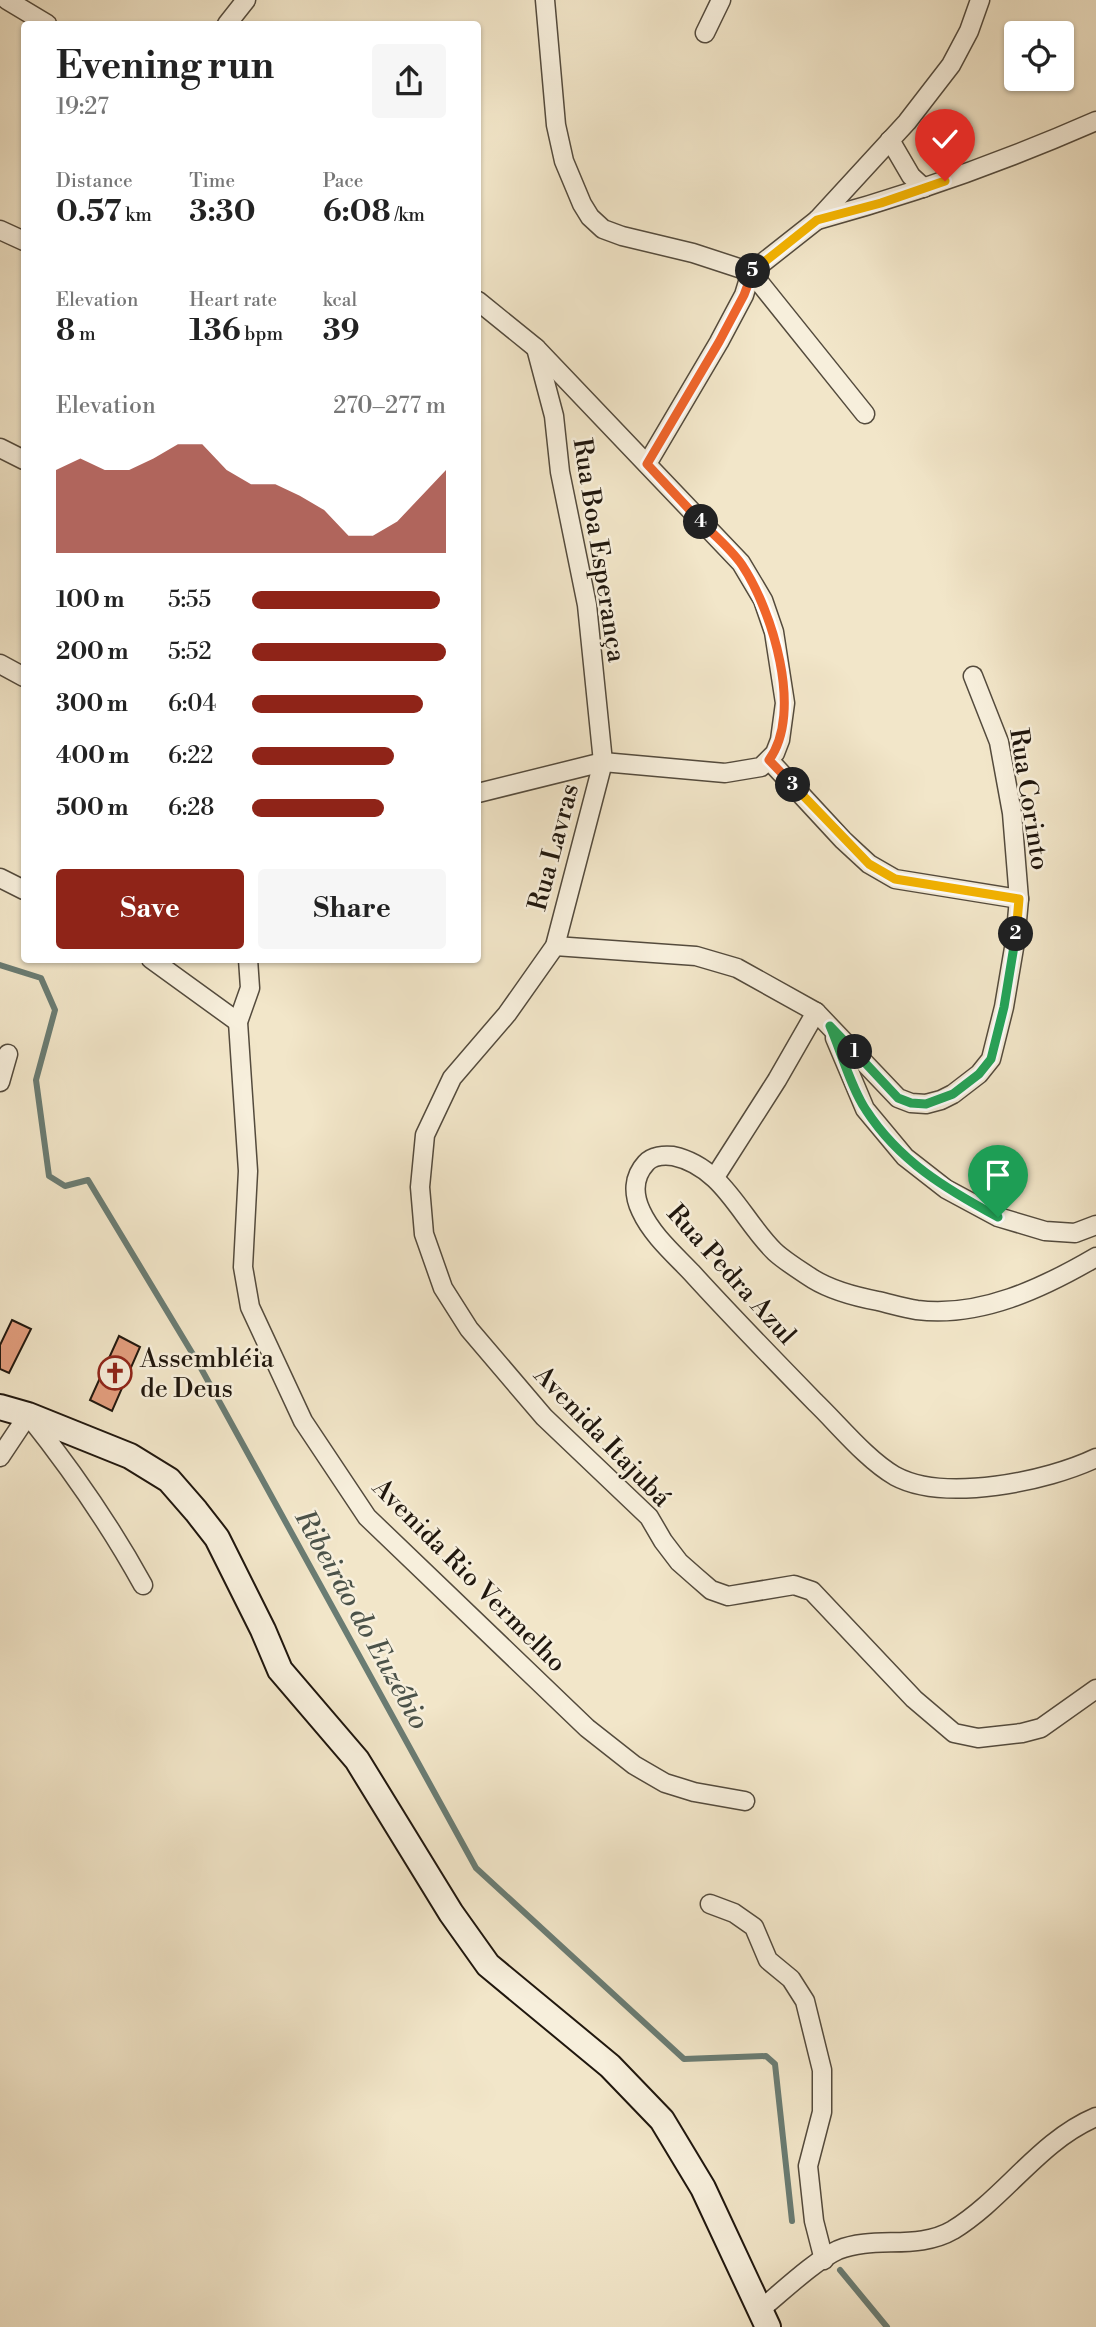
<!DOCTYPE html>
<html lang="en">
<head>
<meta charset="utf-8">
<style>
  :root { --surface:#fff; --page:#f6f6f6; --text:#222; --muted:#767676; --accent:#8f2418 }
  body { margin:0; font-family:"Libre Bodoni",serif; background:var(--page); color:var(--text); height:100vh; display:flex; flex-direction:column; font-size:26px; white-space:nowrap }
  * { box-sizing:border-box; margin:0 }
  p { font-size:23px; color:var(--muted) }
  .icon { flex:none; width:38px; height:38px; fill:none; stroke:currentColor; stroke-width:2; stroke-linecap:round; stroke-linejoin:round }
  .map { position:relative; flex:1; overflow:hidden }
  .drawer { position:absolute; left:21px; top:21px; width:460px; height:942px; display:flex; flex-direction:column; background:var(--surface); border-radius:7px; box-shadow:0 2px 5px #0004 }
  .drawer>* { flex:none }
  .buttons { position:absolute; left:1004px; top:21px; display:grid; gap:14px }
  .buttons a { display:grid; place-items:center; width:70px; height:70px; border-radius:7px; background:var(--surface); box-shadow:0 2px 5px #0004; font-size:35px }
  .pin { position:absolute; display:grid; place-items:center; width:60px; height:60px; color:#fff; margin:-72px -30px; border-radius:50% 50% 50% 0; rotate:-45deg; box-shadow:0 0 7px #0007 }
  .pin .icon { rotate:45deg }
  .km { position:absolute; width:35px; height:35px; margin:-18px; border-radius:50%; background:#222; color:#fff; font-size:19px; line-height:35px; text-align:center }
  .round { display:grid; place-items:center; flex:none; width:74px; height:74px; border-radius:7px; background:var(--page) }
  .summary { display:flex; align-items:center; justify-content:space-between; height:119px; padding:0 35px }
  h1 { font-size:38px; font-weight:700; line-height:52px }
  .figures { display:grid; grid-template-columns:repeat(3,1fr); gap:10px; height:119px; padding:7px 35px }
  .figures div { display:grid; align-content:center }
  .figures b { font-size:30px; font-weight:700 }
  .figures small { font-size:19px; font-weight:400 }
  .figures p { font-size:19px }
  .chart { height:196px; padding:14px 35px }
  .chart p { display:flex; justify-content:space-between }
  .chart svg { width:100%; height:126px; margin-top:7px; fill:var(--accent); opacity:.7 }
  .button { display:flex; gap:14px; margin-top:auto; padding:14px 35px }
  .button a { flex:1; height:80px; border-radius:7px; background:var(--accent); color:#fff; font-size:28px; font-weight:700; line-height:80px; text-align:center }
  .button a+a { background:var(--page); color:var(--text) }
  ul { padding:0 35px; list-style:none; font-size:23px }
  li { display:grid; grid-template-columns:112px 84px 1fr; align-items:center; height:52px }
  li i { height:18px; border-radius:9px; background:var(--accent) }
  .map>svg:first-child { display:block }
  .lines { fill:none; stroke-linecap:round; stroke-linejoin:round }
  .stream { stroke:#6a7c73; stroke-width:6 }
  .building { fill:#e39e7e; stroke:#20170e; stroke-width:2 }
  .street-casing { stroke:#544b3d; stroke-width:21 }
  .secondary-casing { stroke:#20170e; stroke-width:28 }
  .street { stroke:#f7efdc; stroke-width:18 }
  .secondary { stroke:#f7efdc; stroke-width:24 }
  .split-1-casing { stroke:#fff; stroke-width:14 }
  .split-2-casing { stroke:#fff; stroke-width:14 }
  .split-3-casing { stroke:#fff; stroke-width:14 }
  .split-4-casing { stroke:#fff; stroke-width:14 }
  .split-5-casing { stroke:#fff; stroke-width:14 }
  .split-6-casing { stroke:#fff; stroke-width:14 }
  .split-1 { stroke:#22a559; stroke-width:9 }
  .split-2 { stroke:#22a559; stroke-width:9 }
  .split-3 { stroke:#f5b400; stroke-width:9 }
  .split-4 { stroke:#f0652b; stroke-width:9 }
  .split-5 { stroke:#f0652b; stroke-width:9 }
  .split-6 { stroke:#f5b400; stroke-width:9 }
  .labels { text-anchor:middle; stroke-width:5; stroke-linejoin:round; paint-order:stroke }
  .street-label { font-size:26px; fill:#20170e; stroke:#f7efdc }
  .poi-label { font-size:26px; fill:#20170e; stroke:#f7efdc; text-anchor:start }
  .water-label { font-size:28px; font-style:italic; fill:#4b5249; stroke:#f7efdc }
</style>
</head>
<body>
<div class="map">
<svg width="1096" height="2327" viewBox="0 0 1096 2327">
  <rect width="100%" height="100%" fill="#f2e6c9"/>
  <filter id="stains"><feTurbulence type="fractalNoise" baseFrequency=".00286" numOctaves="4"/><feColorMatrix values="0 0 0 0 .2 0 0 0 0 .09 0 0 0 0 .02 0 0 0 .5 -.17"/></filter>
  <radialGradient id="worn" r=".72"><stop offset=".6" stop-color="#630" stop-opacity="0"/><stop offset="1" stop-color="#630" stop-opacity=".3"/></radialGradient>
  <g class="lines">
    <g class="stream">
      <polyline points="0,965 41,978 55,1010 36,1080 49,1176 65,1186 88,1180 197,1361 476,1868 684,2059 766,2056 775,2064 792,2221"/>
      <polyline points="840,2270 887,2327"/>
    </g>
  </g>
  <g class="building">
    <polygon points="12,1320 31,1329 9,1373 0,1369 0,1345"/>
    <polygon points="119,1336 140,1347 112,1411 90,1400"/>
  </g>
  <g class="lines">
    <defs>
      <g id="street">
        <polyline points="7,0 47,24"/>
        <polyline points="545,0 556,125 564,161 582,204 590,217 603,229 622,236 693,253 751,272 865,414"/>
        <polyline points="227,24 246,0"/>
        <polyline points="705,33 721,0"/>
        <polyline points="890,140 911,176 924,188"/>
        <path d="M817,220C913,194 1005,161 1096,121"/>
        <polyline points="0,230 24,241"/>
        <polyline points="478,301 536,348 741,563 763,600 774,632 785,703 780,740 775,753 761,767 725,773 603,762 478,793"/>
        <polyline points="536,348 554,416 560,472 587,605 603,762 555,946 507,1014 452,1078 425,1135 420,1187 424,1234 443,1288 469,1329 544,1417 649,1517 663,1541 679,1562 696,1577 711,1590 728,1596 794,1585 812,1591 914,1699 954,1733 978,1738 1022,1733 1041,1728 1096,1689"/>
        <polyline points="0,448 24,460"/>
        <polyline points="647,464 719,342 744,295 751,272 817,220 907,122 951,65 969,31 980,0"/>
        <polyline points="0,664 24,677"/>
        <polyline points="769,760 843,840 869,864 895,879 1019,899"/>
        <polyline points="0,878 24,890"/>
        <polyline points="555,946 696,956 737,968 816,1012 898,1098 911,1103 926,1104 941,1100 953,1094 979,1074 991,1059 1004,1007 1015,942 1019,899 1012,813 999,742 973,676"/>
        <polyline points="151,959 238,1022"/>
        <polyline points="248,959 250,988 238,1022 248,1171 243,1267 250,1307 303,1421 367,1517 587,1728 634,1765 665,1783 694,1792 745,1801"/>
        <polyline points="835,1038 865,1109 905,1157 946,1189 998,1217 1045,1231 1075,1233 1096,1225"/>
        <polyline points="0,1082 8,1054"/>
        <polyline points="715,1177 777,1080 816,1012"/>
        <path d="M1096,1257C1043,1288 980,1318 917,1310C904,1308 891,1304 878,1301C857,1297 831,1290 813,1279C801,1271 786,1262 775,1252C741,1219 724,1167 673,1156C664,1155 652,1156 646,1163C633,1177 633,1194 641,1211C652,1235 674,1254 692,1273C732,1317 773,1359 815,1402C839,1425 866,1459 895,1476C945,1503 1048,1481 1096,1458"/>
        <path d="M0,1457L28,1415C71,1469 110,1525 143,1585"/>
        <polyline points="710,1904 734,1913 754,1927 768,1960 791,1979 805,2001 822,2070 822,2112 808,2166 814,2221 824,2260"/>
        <path d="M761,2309C782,2292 814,2261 838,2250C875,2235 917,2251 953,2230C1005,2198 1039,2141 1096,2117"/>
      </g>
      <polyline id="secondary" points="0,1407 28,1415 130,1456 169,1480 196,1511 217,1538 263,1630 280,1670 357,1760 451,1913 488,1965 610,2066 662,2120 703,2188 768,2327"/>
    </defs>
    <use href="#street" class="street-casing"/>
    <use href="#secondary" class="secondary-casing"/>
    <use href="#street" class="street"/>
    <use href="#secondary" class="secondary"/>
  </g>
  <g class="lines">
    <defs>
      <path id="split-1" d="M855,1052L830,1026C840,1049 852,1090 866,1110C899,1161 946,1189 998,1217"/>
      <polyline id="split-2" points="855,1052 898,1098 911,1103 926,1104 953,1094 979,1074 991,1059 1004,1007 1016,934"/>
      <polyline id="split-3" points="793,785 869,864 895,879 1019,899 1016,934"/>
      <path id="split-4" d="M701,522C715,536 731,549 742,565C772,610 804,712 769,760L793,785"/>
      <polyline id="split-5" points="701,522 647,464 719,342 744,295 753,271"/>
      <polyline id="split-6" points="753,271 817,220 881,203 945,181"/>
    </defs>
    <use href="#split-1" class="split-1-casing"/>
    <use href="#split-2" class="split-2-casing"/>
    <use href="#split-3" class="split-3-casing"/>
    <use href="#split-4" class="split-4-casing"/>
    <use href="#split-5" class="split-5-casing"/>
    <use href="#split-6" class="split-6-casing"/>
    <use href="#split-1" class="split-1"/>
    <use href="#split-2" class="split-2"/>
    <use href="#split-3" class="split-3"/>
    <use href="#split-4" class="split-4"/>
    <use href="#split-5" class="split-5"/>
    <use href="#split-6" class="split-6"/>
  </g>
  <defs>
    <symbol id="church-ring" viewBox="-11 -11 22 22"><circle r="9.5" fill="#f7efdc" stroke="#8f2418" stroke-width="1.5"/><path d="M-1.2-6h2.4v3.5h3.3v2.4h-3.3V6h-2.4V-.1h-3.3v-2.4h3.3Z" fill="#8f2418"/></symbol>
  </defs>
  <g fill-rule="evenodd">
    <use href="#church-ring" x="96" y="1354" width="38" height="38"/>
  </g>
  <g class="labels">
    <g class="street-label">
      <text transform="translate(600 550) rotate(81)" y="9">Rua Boa Esperança</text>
      <text transform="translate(1030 799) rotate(81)" y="9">Rua Corinto</text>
      <text transform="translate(553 847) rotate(-75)" y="9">Rua Lavras</text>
      <text transform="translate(732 1274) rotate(48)" y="9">Rua Pedra Azul</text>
      <text transform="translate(603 1436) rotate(46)" y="9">Avenida Itajubá</text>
      <text transform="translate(470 1575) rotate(45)" y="9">Avenida Rio Vermelho</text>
    </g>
    <g class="poi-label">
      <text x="140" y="1367">Assembléia<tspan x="140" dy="30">de Deus</tspan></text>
    </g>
    <g class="water-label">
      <text transform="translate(363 1619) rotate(61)" y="10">Ribeirão do Euzébio</text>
    </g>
  </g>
  <rect width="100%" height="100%" filter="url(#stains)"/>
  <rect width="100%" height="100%" fill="url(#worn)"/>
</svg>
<div class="buttons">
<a><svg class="icon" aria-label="locate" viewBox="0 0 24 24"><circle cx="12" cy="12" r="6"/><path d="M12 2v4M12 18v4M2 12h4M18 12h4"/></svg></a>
</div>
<div class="pin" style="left:998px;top:1217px;background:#1e9e55"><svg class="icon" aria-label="arrive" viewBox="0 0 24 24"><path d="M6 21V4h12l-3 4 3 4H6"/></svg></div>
<div class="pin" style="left:945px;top:181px;background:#d93025"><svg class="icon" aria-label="check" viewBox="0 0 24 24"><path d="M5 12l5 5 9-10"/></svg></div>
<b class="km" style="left:855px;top:1052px">1</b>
<b class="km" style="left:1016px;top:934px">2</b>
<b class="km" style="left:793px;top:785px">3</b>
<b class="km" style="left:701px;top:522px">4</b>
<b class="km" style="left:753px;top:271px">5</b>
<section class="drawer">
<div class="summary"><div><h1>Evening run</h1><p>19:27</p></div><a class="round"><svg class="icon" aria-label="share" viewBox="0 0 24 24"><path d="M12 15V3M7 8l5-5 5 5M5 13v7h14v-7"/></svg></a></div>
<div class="figures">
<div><p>Distance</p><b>0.57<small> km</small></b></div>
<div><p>Time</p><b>3:30</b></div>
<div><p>Pace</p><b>6:08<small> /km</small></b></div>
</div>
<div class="figures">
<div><p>Elevation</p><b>8<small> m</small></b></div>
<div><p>Heart rate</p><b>136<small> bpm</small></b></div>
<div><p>kcal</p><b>39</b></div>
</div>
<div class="chart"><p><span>Elevation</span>270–277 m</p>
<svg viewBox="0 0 160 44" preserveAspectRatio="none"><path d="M0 44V15L10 11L20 15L30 15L40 11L50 6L60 6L70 15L80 20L90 20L100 24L110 29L120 38L130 38L140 33L150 24L160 15V44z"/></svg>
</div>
<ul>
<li><b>100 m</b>5:55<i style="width:97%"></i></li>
<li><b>200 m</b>5:52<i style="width:100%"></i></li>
<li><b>300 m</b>6:04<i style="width:88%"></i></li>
<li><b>400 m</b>6:22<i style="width:73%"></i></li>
<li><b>500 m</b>6:28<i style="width:68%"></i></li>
</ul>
<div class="button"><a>Save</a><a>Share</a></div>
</section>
</div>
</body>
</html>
